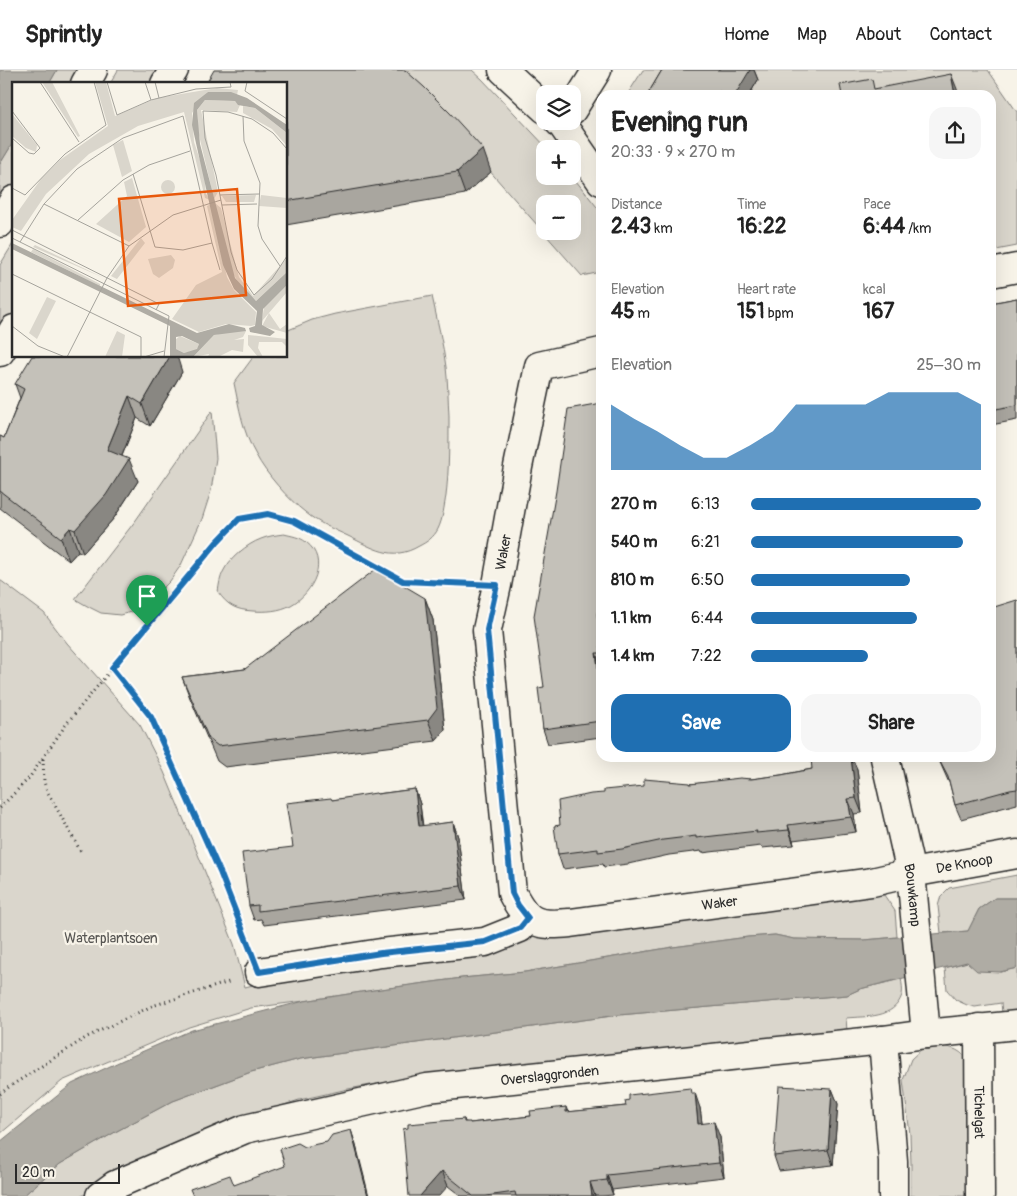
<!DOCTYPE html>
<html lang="en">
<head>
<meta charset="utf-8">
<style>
  :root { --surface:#fff; --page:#f6f6f6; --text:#222; --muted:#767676; --line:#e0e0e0; --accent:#1f6fb2 }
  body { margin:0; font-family:Pangolin,sans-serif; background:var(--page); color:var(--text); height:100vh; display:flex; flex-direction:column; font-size:19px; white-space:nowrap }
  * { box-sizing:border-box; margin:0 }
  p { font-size:16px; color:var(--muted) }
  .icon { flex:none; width:28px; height:28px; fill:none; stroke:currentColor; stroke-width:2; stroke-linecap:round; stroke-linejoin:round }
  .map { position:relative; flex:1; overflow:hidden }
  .side { position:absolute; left:596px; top:20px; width:400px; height:672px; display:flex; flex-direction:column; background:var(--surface); border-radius:15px; box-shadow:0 5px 20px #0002 }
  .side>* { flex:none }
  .buttons { position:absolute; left:536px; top:15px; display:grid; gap:10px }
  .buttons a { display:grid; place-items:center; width:45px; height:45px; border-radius:10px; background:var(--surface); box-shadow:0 5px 20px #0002; font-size:25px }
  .scale { position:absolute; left:15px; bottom:12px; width:105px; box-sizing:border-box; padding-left:5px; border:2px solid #2b2b2b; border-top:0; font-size:14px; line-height:18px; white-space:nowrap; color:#2b2b2b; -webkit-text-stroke:4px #f7f3e8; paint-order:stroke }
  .pin { position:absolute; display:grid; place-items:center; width:42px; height:42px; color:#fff; margin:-51px -21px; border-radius:50% 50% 50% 0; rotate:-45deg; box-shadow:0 0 5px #0007 }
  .pin .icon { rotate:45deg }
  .round { display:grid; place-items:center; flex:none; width:52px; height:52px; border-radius:15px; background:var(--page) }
  .overview { display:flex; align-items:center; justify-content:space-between; height:85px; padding:0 15px }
  h1 { font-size:28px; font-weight:700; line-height:38px }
  .stats { display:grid; grid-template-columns:repeat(3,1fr); gap:8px; height:85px; padding:5px 15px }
  .stats div { display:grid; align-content:center }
  .stats b { font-size:21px; font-weight:700 }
  .stats small { font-size:14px; font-weight:400 }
  .stats p { font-size:14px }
  .chart { height:140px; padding:10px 15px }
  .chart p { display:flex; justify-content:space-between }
  .chart svg { width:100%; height:90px; margin-top:5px; fill:var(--accent); opacity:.7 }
  .action { display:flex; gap:10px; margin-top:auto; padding:10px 15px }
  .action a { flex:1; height:58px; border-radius:15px; background:var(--accent); color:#fff; font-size:20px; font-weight:700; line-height:58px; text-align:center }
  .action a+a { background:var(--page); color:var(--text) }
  ul { padding:0 15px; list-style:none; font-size:16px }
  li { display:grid; grid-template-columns:80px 60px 1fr; align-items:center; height:38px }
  li i { height:12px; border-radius:6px; background:var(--accent) }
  header { display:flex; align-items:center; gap:30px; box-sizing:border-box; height:70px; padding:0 25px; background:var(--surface); border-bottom:1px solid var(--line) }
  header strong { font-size:24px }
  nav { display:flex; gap:28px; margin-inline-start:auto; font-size:18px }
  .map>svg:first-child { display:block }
  .green { fill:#dad6cc; stroke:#82807c; fill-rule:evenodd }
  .water { fill:#afaca4; stroke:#7a7874 }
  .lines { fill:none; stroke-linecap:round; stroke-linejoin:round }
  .street-casing { stroke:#2b2b2b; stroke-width:31 }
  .path { stroke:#2b2b2b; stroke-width:3; stroke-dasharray:1 4; stroke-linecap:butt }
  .street { stroke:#f7f3e8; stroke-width:28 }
  .wall { fill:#a9a69f; stroke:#2b2b2b }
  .shaded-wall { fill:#898782; stroke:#2b2b2b }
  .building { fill:#c4c1b9; stroke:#2b2b2b }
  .route-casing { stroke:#fff; stroke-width:10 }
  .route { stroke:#1f6fb2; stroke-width:6 }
  .labels { text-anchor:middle; stroke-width:4.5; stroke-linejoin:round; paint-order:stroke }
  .street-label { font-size:14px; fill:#2b2b2b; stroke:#f7f3e8 }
  .park-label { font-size:14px; fill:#575653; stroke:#f7f3e8 }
  .inset-road { fill:none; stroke:#a5a39c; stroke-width:1 }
  .view { fill:#e8590c; fill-opacity:0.15; stroke:#e8590c; stroke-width:2.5 }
  .inset-edge { fill:none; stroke:#2b2b2b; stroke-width:2.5 }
</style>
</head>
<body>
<header>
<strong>Sprintly</strong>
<nav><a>Home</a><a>Map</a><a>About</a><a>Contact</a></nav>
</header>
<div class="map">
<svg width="1017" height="1126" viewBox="0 0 1017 1126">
  <rect width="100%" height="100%" fill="#f7f3e8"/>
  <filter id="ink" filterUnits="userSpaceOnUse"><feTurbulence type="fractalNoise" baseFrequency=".02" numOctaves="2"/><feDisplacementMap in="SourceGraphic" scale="10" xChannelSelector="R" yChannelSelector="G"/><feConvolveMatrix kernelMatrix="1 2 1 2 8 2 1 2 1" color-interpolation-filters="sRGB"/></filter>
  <g filter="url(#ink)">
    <g class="green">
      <polygon points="57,0 86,0 77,14 49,14"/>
      <polygon points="118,0 161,0 152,14 110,14"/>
      <path d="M386,0H472L482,9L548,79H545V106H572L601,142V202L582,206L458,65ZM545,134H572V161H545Z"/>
      <polygon points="643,0 988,0 1017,42 1017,176 991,181 991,25 627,25"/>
      <polygon points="14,71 14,119 0,142 0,94"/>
      <polygon points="14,172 14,244 5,258 0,261 0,195"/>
      <path d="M432,226C437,250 443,273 446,297C448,313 448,330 449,346C449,373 449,399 446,426C444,436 443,449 438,459C434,467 427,472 419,476C392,492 373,478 348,466C333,459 318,453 305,442C288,429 266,404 256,385C243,363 239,337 234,313L254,286H286V261L312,250L335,244Z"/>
      <polygon points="212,341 216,388 211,421 202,449 181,495 170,511 149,532 138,540 120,545 101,543 89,537 75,529 136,450"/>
      <path d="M284,464C292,466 300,467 306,472C330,490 313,523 291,535C280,541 266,542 253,541C236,540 228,536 218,522C219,515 220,508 223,502C229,489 247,474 261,469C268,466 276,465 284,464Z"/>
      <polygon points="0,510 44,543 67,573 140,655 164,702 195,777 234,874 245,917 265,912 537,862 557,865 884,825 895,841 897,867 864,870 831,870 794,869 775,865 748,867 673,877 525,902 462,908 374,920 304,931 251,938 189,957 62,1011 0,1064"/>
      <polygon points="1017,805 1017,828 995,828 979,839 968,861 941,863 938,836 941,826 949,818"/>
      <polygon points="967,892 1000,902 1017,898 1017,941 1002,943 1001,933 975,937 967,935 956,930 947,920 945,898"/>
      <path d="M901,909C902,913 903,920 902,925C894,949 867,946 846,948L847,961L405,1009L348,1019L299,1030L234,1052L123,1101L82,1126H23L60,1094L117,1061L173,1031L251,1002L300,989L619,945L847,925L860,919Z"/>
      <path d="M938,975C955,978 960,980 971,993L974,1126H911V1094L910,1064L903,1010L911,989L925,976Z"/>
    </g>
    <g class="water">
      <polygon points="0,0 57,0 49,14 14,14 14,71 0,94"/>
      <polygon points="995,828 1017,828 1017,898 1000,902 977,901 967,892 860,919 847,925 619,945 300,989 251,1002 173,1031 117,1061 60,1094 23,1126 0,1126 0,1072 72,1014 123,990 192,960 304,931 374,920 462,908 525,902 673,877 748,867 775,865 794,869 864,870 968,861 979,839"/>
    </g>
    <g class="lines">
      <defs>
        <g id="street">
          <polyline points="503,0 545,39"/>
          <polyline points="85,14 93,0"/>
          <polyline points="165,14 174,0"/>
          <polyline points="572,40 597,0"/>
          <polyline points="558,51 563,56 601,111"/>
          <polyline points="0,153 14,130"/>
          <polyline points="991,203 1017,198"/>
          <polyline points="0,282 14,259"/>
          <path id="s1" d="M601,282L539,296L518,397L497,515L487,560L512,823C528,854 537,856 570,853L872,812L911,803L1017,784"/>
          <path id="s2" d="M885,688L911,803L926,964"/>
          <polyline points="259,902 381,883 485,872 520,858 528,848"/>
          <path id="s3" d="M979,958L980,1126"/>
          <polyline points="883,970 893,1091 893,1126"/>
          <path id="s4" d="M100,1126L115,1115L245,1059L427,1018L883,970L926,964L1017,955"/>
        </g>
      </defs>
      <use href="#street" class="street-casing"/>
      <g class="path">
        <polyline points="112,598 151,647 220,802 248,874"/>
        <polyline points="43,689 44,712 47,721 81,782"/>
        <polyline points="0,738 29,708 67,653 217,472 239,449 268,444 294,451 403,511 464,514"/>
        <polyline points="0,1024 9,1017 87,967 152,936 229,912"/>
      </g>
      <use href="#street" class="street"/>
    </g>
    <g class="wall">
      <polygon points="662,0 754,0 758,10 749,25 650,25 649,22"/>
      <polygon points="286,14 491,102 465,124 286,155"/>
      <polygon points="1017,228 1017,350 991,355 991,233"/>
      <polygon points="182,302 150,356 137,348 122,386 138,411 114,448 83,483 78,481 69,491 0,438 0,366 4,368 20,328 15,314"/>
      <polygon points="601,333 601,667 548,674 543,659 544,617"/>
      <polygon points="425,528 433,550 445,660 436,671 225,697 217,691 190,628 182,607 245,599"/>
      <polygon points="1017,530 1017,734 961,749 955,735 950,715 938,688 991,688"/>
      <polygon points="823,688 852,688 857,699 862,743 854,744 856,762 793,770 794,775 762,778 761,776 702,783 701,781 669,785 628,794 604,797 603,794 563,799 558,784 560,755 690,714 751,709 781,705 812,699"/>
      <polygon points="415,719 420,734 423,756 453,752 458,767 466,830 264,855 261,849 254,850 249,836 293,777 332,730"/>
      <polygon points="832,1019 838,1034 833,1095 779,1101 774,1086"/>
      <polygon points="692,1023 700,1038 702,1053 720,1067 724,1107 612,1120 613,1125 602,1126 461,1126 448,1116 408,1058 464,1049 465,1052 470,1053 531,1046 566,1037 568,1042 626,1036"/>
    </g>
    <g class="shaded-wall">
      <polygon points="748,0 754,0 758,10 749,25 735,25"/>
      <polygon points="951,4 957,19 958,25 955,25"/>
      <polygon points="483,79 491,102 465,124 457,102"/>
      <polygon points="170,286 177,286 182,302 150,356 142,334"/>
      <polygon points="129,326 137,348 115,403 107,380"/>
      <polygon points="129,389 138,411 114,448 83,483 75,460"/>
      <polygon points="70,458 78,481 69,491 61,468"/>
      <polygon points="601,521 601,580 597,544"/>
      <polygon points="425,528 433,550 445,660 436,671 428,650"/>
      <polygon points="596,583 601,597 601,616 600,613"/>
      <polygon points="597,613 601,625 601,649"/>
      <polygon points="851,688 852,688 857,699 862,743 856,728"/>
      <polygon points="415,719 420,734 424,771 419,756"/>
      <polygon points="848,729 854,744 856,762 851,747"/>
      <polygon points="453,752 458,767 466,830 461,816"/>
      <polygon points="788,755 793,770 794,775 789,760"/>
      <polygon points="832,1019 838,1034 833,1095 828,1080"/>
      <polygon points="695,1023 700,1038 704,1068 698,1054"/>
      <polygon points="714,1052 720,1067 724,1107 719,1093"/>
      <polygon points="351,1060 356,1075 369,1126 368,1126"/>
      <polygon points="442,1101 448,1116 439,1126 420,1126"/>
      <polygon points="607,1105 612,1120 613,1125 607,1110"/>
      <polygon points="590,1112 595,1126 592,1126"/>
    </g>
    <g class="building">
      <polygon points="214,0 405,0 424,17 450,43 483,79 457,102 286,131 286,14 206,14"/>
      <polygon points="662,0 750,0 735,25 725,25 719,21 717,25 654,25 649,22"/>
      <polygon points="951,4 955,25 842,25 840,15 872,9 874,19"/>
      <polygon points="1017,228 1017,335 991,340 991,233"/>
      <polygon points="32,286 170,286 142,334 129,326 107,380 129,389 106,425 75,460 70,458 61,468 0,421 0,366 4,368 24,319 15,314"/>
      <polygon points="601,333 601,521 597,544 601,583 596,583 600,613 597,613 601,651 543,659 538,618 544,617 534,546 556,421 568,339"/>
      <polygon points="376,499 425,528 437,638 428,650 218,676 209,669 182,607 245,599"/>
      <polygon points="1017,530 1017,719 1010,720 955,735 948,707 938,688 991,688 991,538"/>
      <polygon points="823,688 851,688 856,728 848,729 851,747 788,755 789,760 756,763 757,761 696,768 696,766 663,770 622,779 598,782 598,779 558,784 554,756 560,755 558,731 591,724 604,723 604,720 644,716 644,709 690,713 690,714 740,708 751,709 781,705 812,699 811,689"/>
      <polygon points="415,719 419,756 453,752 461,816 258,841 258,835 249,836 242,783 293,777 286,733 331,728 332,730 376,723 377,724"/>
      <polygon points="779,1016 832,1019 828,1080 774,1086"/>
      <polygon points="690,1018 691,1023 695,1023 698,1054 714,1052 719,1093 607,1105 607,1110 590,1112 592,1126 516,1126 515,1122 486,1126 473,1126 442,1101 420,1126 409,1126 403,1059 408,1058 408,1054 464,1049 464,1052 470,1052 470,1053 531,1046 530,1041 566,1037 566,1042 626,1036 625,1031 629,1030 629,1025"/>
      <polygon points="351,1060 368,1126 193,1126 190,1119 230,1105 234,1115 285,1096 280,1079 298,1073 305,1077 317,1074 327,1072 332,1065"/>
    </g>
  </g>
  <g class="lines" filter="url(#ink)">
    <defs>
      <polygon id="route" points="268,444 294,451 403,511 497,515 487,560 512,823 518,835 528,848 520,858 485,872 381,883 259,902 220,802 151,647 112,598 217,472 239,449"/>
    </defs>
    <use href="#route" class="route-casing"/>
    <use href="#route" class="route"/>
  </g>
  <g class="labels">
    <g class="street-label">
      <text transform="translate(503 482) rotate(-80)" y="5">Waker</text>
      <text dy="5" stroke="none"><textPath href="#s1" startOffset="1068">De Knoop</textPath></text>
      <text dy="5" stroke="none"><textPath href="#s2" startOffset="140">Bouwkamp</textPath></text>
      <text dy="5" stroke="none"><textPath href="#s1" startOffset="820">Waker</textPath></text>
      <text dy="5" stroke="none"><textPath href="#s4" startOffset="470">Overslaggronden</textPath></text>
      <text dy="5" stroke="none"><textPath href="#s3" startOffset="84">Tichelgat</textPath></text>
    </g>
    <g class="park-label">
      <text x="111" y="873">Waterplantsoen</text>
    </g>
  </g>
  <g transform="translate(12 12)">
    <rect width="275" height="275" fill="#f7f3e8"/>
    <path d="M30,0H40L68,54L66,55ZM83,0H94L103,34L145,16L205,6L226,8L225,13L196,10L180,31L182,60L192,90L194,112L198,118L193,116L172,30L126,44L77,72L34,112L9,149L0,145V138L29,97L48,78L96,44ZM193,18L223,19L228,23L225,30L189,28L206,110L202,117L186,49L185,28ZM231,24L243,26L275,51V64L260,47L231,31ZM0,32L25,63L24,70L14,66L0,54ZM111,58L120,89L110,95L101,63ZM120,96L134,145L117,160L84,142L115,114L112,100ZM149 105a7 7 0 1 1 14 0a7 7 0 1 1-14 0ZM244,113L242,120H214L210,114ZM249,113L275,116V126L247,124ZM203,121L209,126L227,195L241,214L275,176V190L244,219L230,207L219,188ZM199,122L215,195L222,208L244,230L243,243L239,244L214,242L187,250L160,237L184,203L210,190L195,124ZM129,156L133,161L105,197L99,194ZM23,163L92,196L21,165ZM21,167L88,202V204L19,170ZM159,173L163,178L161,186L147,196L141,192L136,177ZM275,203V210L250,239L252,225ZM35,215L44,219L25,257L17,251ZM257,231L268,247L275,242V251L250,244ZM105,249L113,253L110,275H93ZM219,249H234L231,255L222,258L232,257L231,270L220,268L206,275H196L197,272L181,275L202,253ZM236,253L275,257V265L270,260H247L246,266L251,275H246L236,263ZM168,254L187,262L185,268L172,271L164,267L163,258Z" fill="#dad6cc"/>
    <path d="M196,10H219L235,16L275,43V51L243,26L226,23L223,19L193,18L185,28L188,62L223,196L244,219L275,190V203L251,227L250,243L263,250L258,254L238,250L237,246L243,244L245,229L222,207L211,183L180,43L182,21ZM0,161L185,251L217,242L233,246L234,249L202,253L181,275H158V244L0,167ZM170,254L187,262L185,267L172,271L164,267V255Z" fill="#afaca4" fill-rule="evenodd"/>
    <path class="inset-road" d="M28,0L67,60M95,0L105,33L139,18L184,7L219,5L218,0M133,0L139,18M143,0L147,16M235,0L233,9L275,37M0,29L28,66L22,72L17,71L0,56M231,34L232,59L248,101L246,144L250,157L268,184M275,67L261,51L240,37L216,30L191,29L193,56L204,93L219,170L225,188L242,213L260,197L275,174M0,106L13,113L53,72L94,43L82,0M208,113L247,112M32,122L117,164M210,123L245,122M66,138L111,98L137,83L178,69M0,148L147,222L144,228M0,156L157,234L152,275M8,160L32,122L65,87L111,56L171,34L200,161L171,168L143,165L121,92M200,161L208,188M0,192L129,255V275M0,244L26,264L53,275M55,275L95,196L117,164L161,133L209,118M132,275L152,269"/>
    <path class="view" d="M225,107L234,213L116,224L107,117Z"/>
    <rect width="275" height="275" class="inset-edge"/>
  </g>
</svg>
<div class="buttons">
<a><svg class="icon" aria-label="layers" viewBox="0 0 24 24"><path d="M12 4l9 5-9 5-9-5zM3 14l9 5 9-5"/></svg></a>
<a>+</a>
<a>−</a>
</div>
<div class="scale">20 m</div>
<div class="pin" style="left:147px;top:556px;background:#1e9e55"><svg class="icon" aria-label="arrive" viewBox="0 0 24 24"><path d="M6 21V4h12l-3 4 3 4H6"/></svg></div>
<section class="side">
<div class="overview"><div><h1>Evening run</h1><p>20:33 · 9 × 270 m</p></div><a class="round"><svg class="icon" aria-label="share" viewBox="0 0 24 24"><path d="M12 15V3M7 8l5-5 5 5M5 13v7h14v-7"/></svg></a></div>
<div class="stats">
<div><p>Distance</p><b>2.43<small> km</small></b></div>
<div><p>Time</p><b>16:22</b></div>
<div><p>Pace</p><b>6:44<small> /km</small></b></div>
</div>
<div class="stats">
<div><p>Elevation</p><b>45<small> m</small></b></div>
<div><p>Heart rate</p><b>151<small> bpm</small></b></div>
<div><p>kcal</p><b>167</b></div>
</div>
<div class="chart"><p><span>Elevation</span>25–30 m</p>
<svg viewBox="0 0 160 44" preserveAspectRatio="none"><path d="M0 44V12L10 19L20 25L30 32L40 38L50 38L60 32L70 25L80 12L90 12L100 12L110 12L120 6L130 6L140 6L150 6L160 12V44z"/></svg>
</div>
<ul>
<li><b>270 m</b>6:13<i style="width:100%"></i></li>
<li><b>540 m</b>6:21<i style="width:92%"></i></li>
<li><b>810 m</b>6:50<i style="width:69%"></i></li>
<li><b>1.1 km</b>6:44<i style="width:72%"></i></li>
<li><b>1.4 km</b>7:22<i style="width:51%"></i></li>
</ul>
<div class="action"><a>Save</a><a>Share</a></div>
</section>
</div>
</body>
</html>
